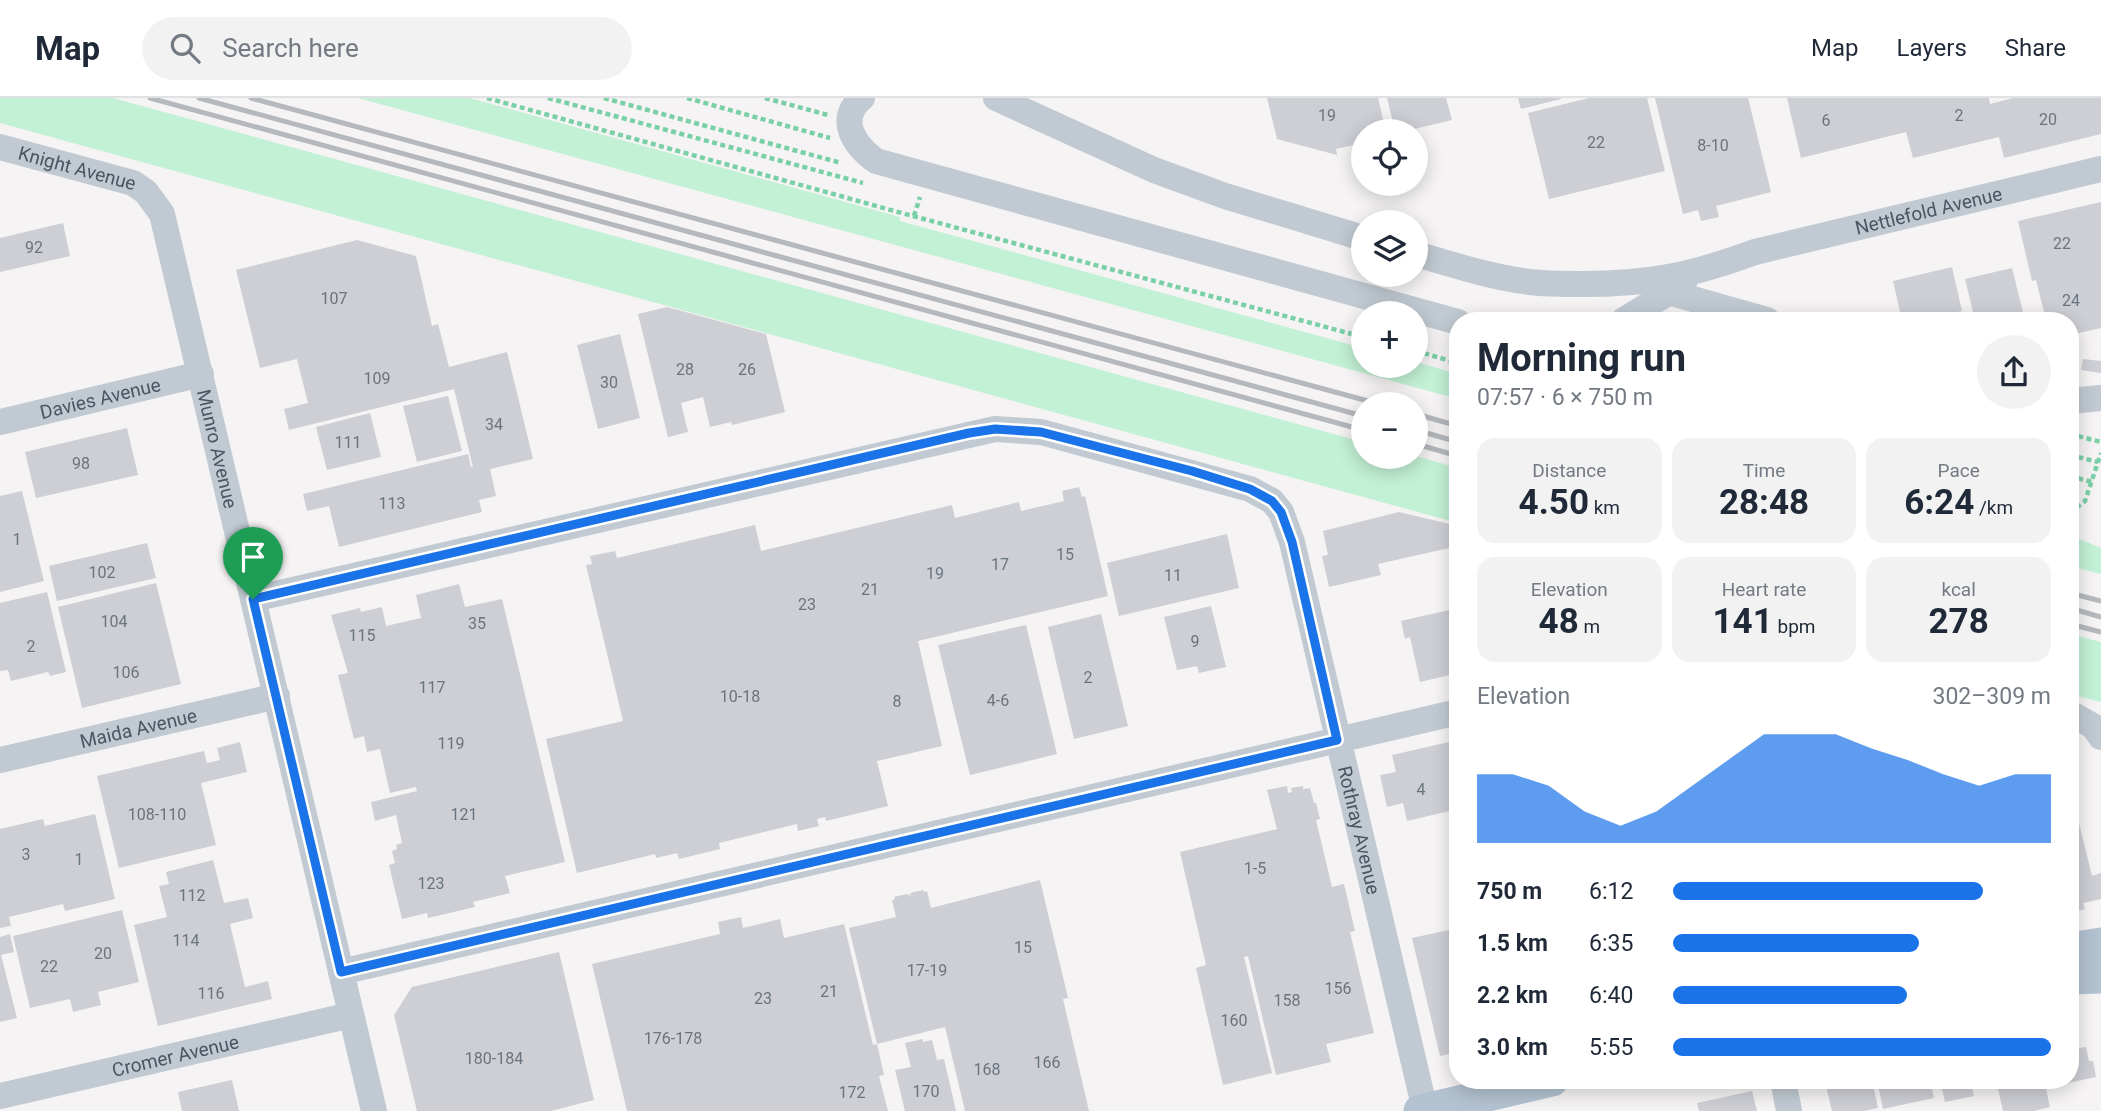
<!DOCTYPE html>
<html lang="en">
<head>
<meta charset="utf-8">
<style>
  :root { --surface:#fff; --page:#f2f2f3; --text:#1f2937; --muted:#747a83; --line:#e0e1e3; --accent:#1a73e8 }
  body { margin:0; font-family:Roboto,sans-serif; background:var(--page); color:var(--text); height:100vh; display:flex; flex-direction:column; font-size:26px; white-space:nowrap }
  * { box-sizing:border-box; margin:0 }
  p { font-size:23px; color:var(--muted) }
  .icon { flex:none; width:38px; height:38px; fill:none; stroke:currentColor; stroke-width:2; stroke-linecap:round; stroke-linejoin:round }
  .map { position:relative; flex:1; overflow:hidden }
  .drawer { position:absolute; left:1449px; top:214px; width:630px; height:777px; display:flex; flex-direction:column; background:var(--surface); border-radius:28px; box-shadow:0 4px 18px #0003 }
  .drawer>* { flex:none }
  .controls { position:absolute; left:1351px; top:21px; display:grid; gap:14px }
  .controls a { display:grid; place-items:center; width:77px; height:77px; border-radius:50%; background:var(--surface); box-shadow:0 4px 18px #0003; font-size:35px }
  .pin { position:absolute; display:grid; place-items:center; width:60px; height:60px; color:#fff; margin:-72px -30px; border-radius:50% 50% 50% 0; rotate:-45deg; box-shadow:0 0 7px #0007 }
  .pin .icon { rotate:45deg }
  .round { display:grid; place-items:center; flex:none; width:74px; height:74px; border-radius:37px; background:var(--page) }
  .overview { display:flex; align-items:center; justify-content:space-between; height:119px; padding:0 28px }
  h1 { font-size:38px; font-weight:700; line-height:52px }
  .figures { display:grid; grid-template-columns:repeat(3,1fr); gap:10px; height:119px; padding:7px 28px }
  .figures div { display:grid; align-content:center; border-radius:18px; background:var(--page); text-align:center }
  .figures b { font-size:35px; font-weight:700 }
  .figures small { font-size:19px; font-weight:400 }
  .figures p { font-size:19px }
  .chart { height:196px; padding:14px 28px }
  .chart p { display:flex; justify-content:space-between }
  .chart svg { width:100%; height:126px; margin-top:7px; fill:var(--accent); opacity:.7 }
  ul { padding:0 28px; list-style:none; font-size:23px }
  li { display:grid; grid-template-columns:112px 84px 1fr; align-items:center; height:52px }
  li i { height:18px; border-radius:9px; background:var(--accent) }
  header { display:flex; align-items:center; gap:42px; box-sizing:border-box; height:98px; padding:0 35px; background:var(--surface); border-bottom:2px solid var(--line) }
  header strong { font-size:33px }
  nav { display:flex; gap:38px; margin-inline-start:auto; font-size:24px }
  .search { width:490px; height:63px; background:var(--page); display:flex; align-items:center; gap:18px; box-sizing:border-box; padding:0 24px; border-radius:38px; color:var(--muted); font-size:26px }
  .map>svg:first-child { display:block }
  .green { fill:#c3f1d5 }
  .building { fill:#cdcfd5 }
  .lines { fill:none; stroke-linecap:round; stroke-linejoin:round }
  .path { stroke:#7ad0a6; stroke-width:4.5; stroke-dasharray:5 3.5; stroke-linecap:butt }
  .minor { stroke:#c1cad2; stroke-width:26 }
  .major { stroke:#b3c2d1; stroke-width:33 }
  .rail { stroke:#b5b8bd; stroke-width:5 }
  .route-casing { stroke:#fff; stroke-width:14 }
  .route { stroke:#1a73e8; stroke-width:9 }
  .labels { text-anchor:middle; stroke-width:6; stroke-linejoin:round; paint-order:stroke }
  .number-label { font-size:16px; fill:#6b747e }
  .street-label { font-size:19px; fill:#4a5661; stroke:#fff }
</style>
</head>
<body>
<header>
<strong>Map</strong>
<div class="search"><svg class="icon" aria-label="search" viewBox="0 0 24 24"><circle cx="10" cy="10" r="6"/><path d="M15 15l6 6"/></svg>Search here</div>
<nav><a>Map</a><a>Layers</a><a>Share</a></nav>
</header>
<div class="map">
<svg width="2101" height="1013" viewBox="0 0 2101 1013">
  <rect width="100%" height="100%" fill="#f5f3f3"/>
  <g class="green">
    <polygon points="0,0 113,0 1363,344 1363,359 1416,358 1458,370 1458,425 0,25"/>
    <polygon points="358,0 470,0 900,119 900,123 1363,250 1363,268 1416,268 1416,264 1458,276 1458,301"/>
    <polygon points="2070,437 2101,450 2101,476 2070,468"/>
    <polygon points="2070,536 2101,544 2101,604 2070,596"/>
  </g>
  <g class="building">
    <polygon points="1267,0 1378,0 1386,33 1363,33 1363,45 1336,51 1337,57 1277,41"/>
    <polygon points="1387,0 1446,0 1452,22 1406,33 1395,33"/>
    <polygon points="1518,0 1560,0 1561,1 1521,11"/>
    <polygon points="1589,0 1647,0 1665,73 1549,101 1528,15"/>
    <polygon points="1655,0 1748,0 1771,94 1716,108 1719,119 1701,123 1698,112 1683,116"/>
    <polygon points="1787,0 1989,0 1990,6 2013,0 2101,0 2101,36 2004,60 1999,39 1913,60 1906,34 1801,60"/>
    <polygon points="2101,104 2101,230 2070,237 2070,222 2046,222 2036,182 2032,183 2018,123"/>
    <polygon points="63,125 70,158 0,174 0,140"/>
    <polygon points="357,142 416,158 432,228 438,226 449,269 507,254 533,361 490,371 496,398 479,402 482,414 339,449 329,408 307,413 303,396 468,356 471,369 473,369 454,291 289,332 284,311 308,305 297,261 260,270 236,172"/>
    <polygon points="1952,169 1962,213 1922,222 1902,222 1893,183"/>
    <polygon points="2012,170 2025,222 1975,222 1965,181"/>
    <polygon points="667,209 766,236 785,314 732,327 731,324 710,329 703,299 681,305 688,334 668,339 638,216"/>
    <polygon points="620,236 640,320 598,331 577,247"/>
    <polygon points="2083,261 2101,263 2101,275 2081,272"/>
    <polygon points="448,298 462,353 417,364 403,308"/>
    <polygon points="370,315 381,359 327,372 316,329"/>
    <polygon points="127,330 138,377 36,400 25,354"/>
    <polygon points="1079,389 1082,399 1085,398 1108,498 918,543 942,648 877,663 888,708 826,723 825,719 817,721 819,728 798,733 797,726 719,745 720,751 679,761 677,755 656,760 655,756 577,775 546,641 623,623 586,467 592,466 590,458 615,453 617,460 755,427 761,453 952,407 955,420 1019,404 1021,413 1064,403 1062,393"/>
    <polygon points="22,393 44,483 0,494 0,398"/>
    <polygon points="1399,414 1458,428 1458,448 1378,466 1381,477 1329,489 1322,458 1328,457 1323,433"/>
    <polygon points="1227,436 1239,490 1119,518 1107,465"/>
    <polygon points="147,445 156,480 57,503 49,468"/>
    <polygon points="156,485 181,586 82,610 58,509"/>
    <polygon points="459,486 465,509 502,501 565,764 505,778 510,795 473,804 475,809 428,820 427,815 402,821 389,767 395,765 392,753 397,751 396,747 402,745 396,717 375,723 371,704 417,693 416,689 390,695 380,651 367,654 364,638 354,641 338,577 348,575 331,517 360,510 361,514 382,509 386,528 421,520 416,497"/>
    <polygon points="47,494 66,574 50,578 48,574 11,583 8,572 0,573 0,505"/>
    <polygon points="1211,508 1226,569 1199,575 1197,568 1177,572 1164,519"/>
    <polygon points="1458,510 1458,575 1420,584 1410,539 1405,541 1401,523"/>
    <polygon points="1101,516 1128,628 1074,641 1048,529"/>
    <polygon points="1026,527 1057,656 970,677 938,547"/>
    <polygon points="1458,642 1458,711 1407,723 1403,705 1387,709 1380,677 1396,674 1392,657"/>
    <polygon points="240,644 247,674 201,685 216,747 119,770 97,678 204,653 207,665 220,662 217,650"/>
    <polygon points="1287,688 1288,695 1292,694 1291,690 1303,688 1303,691 1310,690 1314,705 1316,705 1320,721 1316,722 1332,789 1344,786 1355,833 1350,834 1374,935 1326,946 1331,964 1276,977 1248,858 1244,859 1272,975 1223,987 1196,870 1206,867 1180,754 1277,731 1267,692"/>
    <polygon points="2070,688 2092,778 2101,775 2101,801 2083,805 2085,811 2070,815"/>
    <polygon points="95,716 115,801 65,813 63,806 9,819 11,828 0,830 0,731 43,721 45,728"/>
    <polygon points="213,762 224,805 248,800 253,820 230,826 245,889 268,883 272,901 158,928 134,827 167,819 159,788 169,786 166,774"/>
    <polygon points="1040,782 1068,900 1063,901 1089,1013 965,1013 945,929 877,946 884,977 879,978 888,1013 627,1013 592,866 720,836 718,824 741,819 743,830 780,821 784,840 844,826 873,947 877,946 849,830 896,819 892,802 895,801 894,799 907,796 911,798 910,795 923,792 924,794 927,793 931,810"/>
    <polygon points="122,812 139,884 98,894 101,907 73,914 70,901 30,910 13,838"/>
    <polygon points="1458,830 1458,954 1440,958 1412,840"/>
    <polygon points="10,836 14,854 1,857 17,920 0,924 0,839"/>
    <polygon points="559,854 594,1002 551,1013 417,1013 394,917 412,889"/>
    <polygon points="2075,932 2079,950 2086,949 2089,963 2093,963 2096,979 2054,988 2053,982 2070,982 2070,933"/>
    <polygon points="923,941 923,944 932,942 937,962 944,961 956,1013 905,1013 895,972 911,969 905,945"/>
    <polygon points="232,982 239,1013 182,1013 178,994"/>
    <polygon points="1852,982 1872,982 1878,1010 1864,1013 1832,1013 1826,988"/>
    <polygon points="1877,982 1930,982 1934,1000 1883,1011"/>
    <polygon points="1940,982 1981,982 1981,983 1971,985 1974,998 1945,1004"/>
    <polygon points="1996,982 2044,982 2050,1009 2034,1013 2003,1013"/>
    <polygon points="1752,993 1757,1013 1699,1013 1697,1005"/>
  </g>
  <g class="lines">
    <g class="path">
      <polyline points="487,0 898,114 1363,239"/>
      <polyline points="548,0 863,85"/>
      <polyline points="604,0 841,65"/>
      <polyline points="687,0 830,40"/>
      <polyline points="765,0 828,17"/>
      <polyline points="914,118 920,99"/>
      <polyline points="1416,253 1458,265"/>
      <polyline points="2070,336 2101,344"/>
      <polyline points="2070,357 2098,364"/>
      <polyline points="2070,378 2092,384"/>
      <polyline points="2070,415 2085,403 2101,355"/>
    </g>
    <g class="minor">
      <path d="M862,0C836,21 855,48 876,63L1458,224"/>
      <polyline points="996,0 1154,72 1225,98 1363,140"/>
      <path id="s1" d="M0,49L133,85L146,94L162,116L374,1013"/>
      <path id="s2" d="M1416,156C1453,167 1491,179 1530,184C1547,186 1566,186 1583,186C1651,186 1692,177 1755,154L2101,71"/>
      <polyline points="1665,181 1668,194 1767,222"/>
      <polyline points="1624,222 1684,185"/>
      <polyline points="2070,303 2101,300"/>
      <path id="s3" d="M0,324L201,276"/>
      <path id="s4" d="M253,501L995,331L1041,334L1250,391L1272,403L1281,414L1292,444L1425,1012"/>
      <polyline points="2070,615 2093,628 2101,639"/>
      <path id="s5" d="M0,662L277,598"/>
      <polyline points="341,874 1458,614"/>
      <polyline points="1783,982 1789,1013"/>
      <path id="s6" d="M0,998L351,917"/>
    </g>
    <g class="major">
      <polyline points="2070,851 2101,846"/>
      <polyline points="2070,880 2101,879"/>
      <polyline points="1420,1013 1552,982"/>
    </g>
    <g class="rail">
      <polyline points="150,0 1363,332"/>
      <polyline points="199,0 1363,318"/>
      <polyline points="251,0 1379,306"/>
      <polyline points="1416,316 1458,328"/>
      <polyline points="1416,332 1458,344"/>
      <polyline points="1416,346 1458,358"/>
      <polyline points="2070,495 2101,503"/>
      <polyline points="2070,510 2101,519"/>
      <polyline points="2070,526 2101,534"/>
    </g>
  </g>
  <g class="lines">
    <defs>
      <polygon id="route" points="995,331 1041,334 1192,373 1250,391 1272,403 1281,414 1292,444 1337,642 341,874 253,501 969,335"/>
    </defs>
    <use href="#route" class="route-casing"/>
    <use href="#route" class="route"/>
  </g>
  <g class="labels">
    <g class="number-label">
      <text x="1327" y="23">19</text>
      <text x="1959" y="23">2</text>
      <text x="2048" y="27">20</text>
      <text x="1826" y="28">6</text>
      <text x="1596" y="50">22</text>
      <text x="1713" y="53">8-10</text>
      <text x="2062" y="151">22</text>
      <text x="34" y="155">92</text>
      <text x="334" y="206">107</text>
      <text x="2071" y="208">24</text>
      <text x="685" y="277">28</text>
      <text x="747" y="277">26</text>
      <text x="377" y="286">109</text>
      <text x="609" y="290">30</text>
      <text x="494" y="332">34</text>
      <text x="348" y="350">111</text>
      <text x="81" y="371">98</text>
      <text x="392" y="411">113</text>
      <text x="17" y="447">1</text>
      <text x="1065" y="462">15</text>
      <text x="1000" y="472">17</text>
      <text x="102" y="480">102</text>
      <text x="935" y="481">19</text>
      <text x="1173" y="483">11</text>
      <text x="870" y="497">21</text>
      <text x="807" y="512">23</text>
      <text x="114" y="529">104</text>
      <text x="477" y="531">35</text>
      <text x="362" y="543">115</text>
      <text x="1195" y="549">9</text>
      <text x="31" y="554">2</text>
      <text x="126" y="580">106</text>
      <text x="1088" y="585">2</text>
      <text x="432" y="595">117</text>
      <text x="740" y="604">10-18</text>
      <text x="998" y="608">4-6</text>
      <text x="897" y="609">8</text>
      <text x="451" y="651">119</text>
      <text x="1421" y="697">4</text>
      <text x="157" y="722">108-110</text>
      <text x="464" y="722">121</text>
      <text x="26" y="762">3</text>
      <text x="79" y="767">1</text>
      <text x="1255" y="776">1-5</text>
      <text x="431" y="791">123</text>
      <text x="192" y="803">112</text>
      <text x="186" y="848">114</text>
      <text x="1023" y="855">15</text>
      <text x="103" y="861">20</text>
      <text x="49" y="874">22</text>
      <text x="927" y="878">17-19</text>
      <text x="1338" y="896">156</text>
      <text x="829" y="899">21</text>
      <text x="211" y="901">116</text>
      <text x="763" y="906">23</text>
      <text x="1287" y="908">158</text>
      <text x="1234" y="928">160</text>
      <text x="673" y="946">176-178</text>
      <text x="494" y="966">180-184</text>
      <text x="1047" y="970">166</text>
      <text x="987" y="977">168</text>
      <text x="926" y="999">170</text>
      <text x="852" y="1000">172</text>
    </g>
    <g class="street-label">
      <text dy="7" stroke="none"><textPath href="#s1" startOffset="80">Knight Avenue</textPath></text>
      <text dy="7" stroke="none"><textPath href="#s2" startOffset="525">Nettlefold Avenue</textPath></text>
      <text dy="7" stroke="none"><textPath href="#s3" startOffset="103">Davies Avenue</textPath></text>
      <text dy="7" stroke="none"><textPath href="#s1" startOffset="422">Munro Avenue</textPath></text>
      <text dy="7" stroke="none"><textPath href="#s5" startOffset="142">Maida Avenue</textPath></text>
      <text dy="7" stroke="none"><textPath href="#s4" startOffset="1391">Rothray Avenue</textPath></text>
      <text dy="7" stroke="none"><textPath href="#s6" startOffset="180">Cromer Avenue</textPath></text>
    </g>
  </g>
</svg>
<div class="controls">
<a><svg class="icon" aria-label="locate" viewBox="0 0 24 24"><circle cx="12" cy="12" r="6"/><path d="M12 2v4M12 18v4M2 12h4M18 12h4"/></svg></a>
<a><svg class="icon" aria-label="layers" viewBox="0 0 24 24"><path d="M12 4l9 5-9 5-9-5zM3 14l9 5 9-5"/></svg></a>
<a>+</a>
<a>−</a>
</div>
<div class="pin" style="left:253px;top:501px;background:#1e9e55"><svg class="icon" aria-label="arrive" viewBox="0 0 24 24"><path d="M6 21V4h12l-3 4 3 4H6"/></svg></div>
<section class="drawer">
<div class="overview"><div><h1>Morning run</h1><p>07:57 · 6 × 750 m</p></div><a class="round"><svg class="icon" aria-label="share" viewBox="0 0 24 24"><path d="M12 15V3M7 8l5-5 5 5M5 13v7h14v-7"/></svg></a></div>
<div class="figures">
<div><p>Distance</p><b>4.50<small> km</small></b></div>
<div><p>Time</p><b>28:48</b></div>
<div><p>Pace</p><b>6:24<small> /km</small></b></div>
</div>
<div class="figures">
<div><p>Elevation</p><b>48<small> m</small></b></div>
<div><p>Heart rate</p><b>141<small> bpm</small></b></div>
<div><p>kcal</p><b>278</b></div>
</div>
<div class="chart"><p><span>Elevation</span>302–309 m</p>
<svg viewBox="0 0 160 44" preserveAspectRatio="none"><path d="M0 44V20L10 20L20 24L30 33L40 38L50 33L60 24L70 15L80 6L90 6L100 6L110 11L120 15L130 20L140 24L150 20L160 20V44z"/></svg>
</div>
<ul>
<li><b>750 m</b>6:12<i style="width:82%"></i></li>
<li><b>1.5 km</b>6:35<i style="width:65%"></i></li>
<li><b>2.2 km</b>6:40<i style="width:62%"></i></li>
<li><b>3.0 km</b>5:55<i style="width:100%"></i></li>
</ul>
</section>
</div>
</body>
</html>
